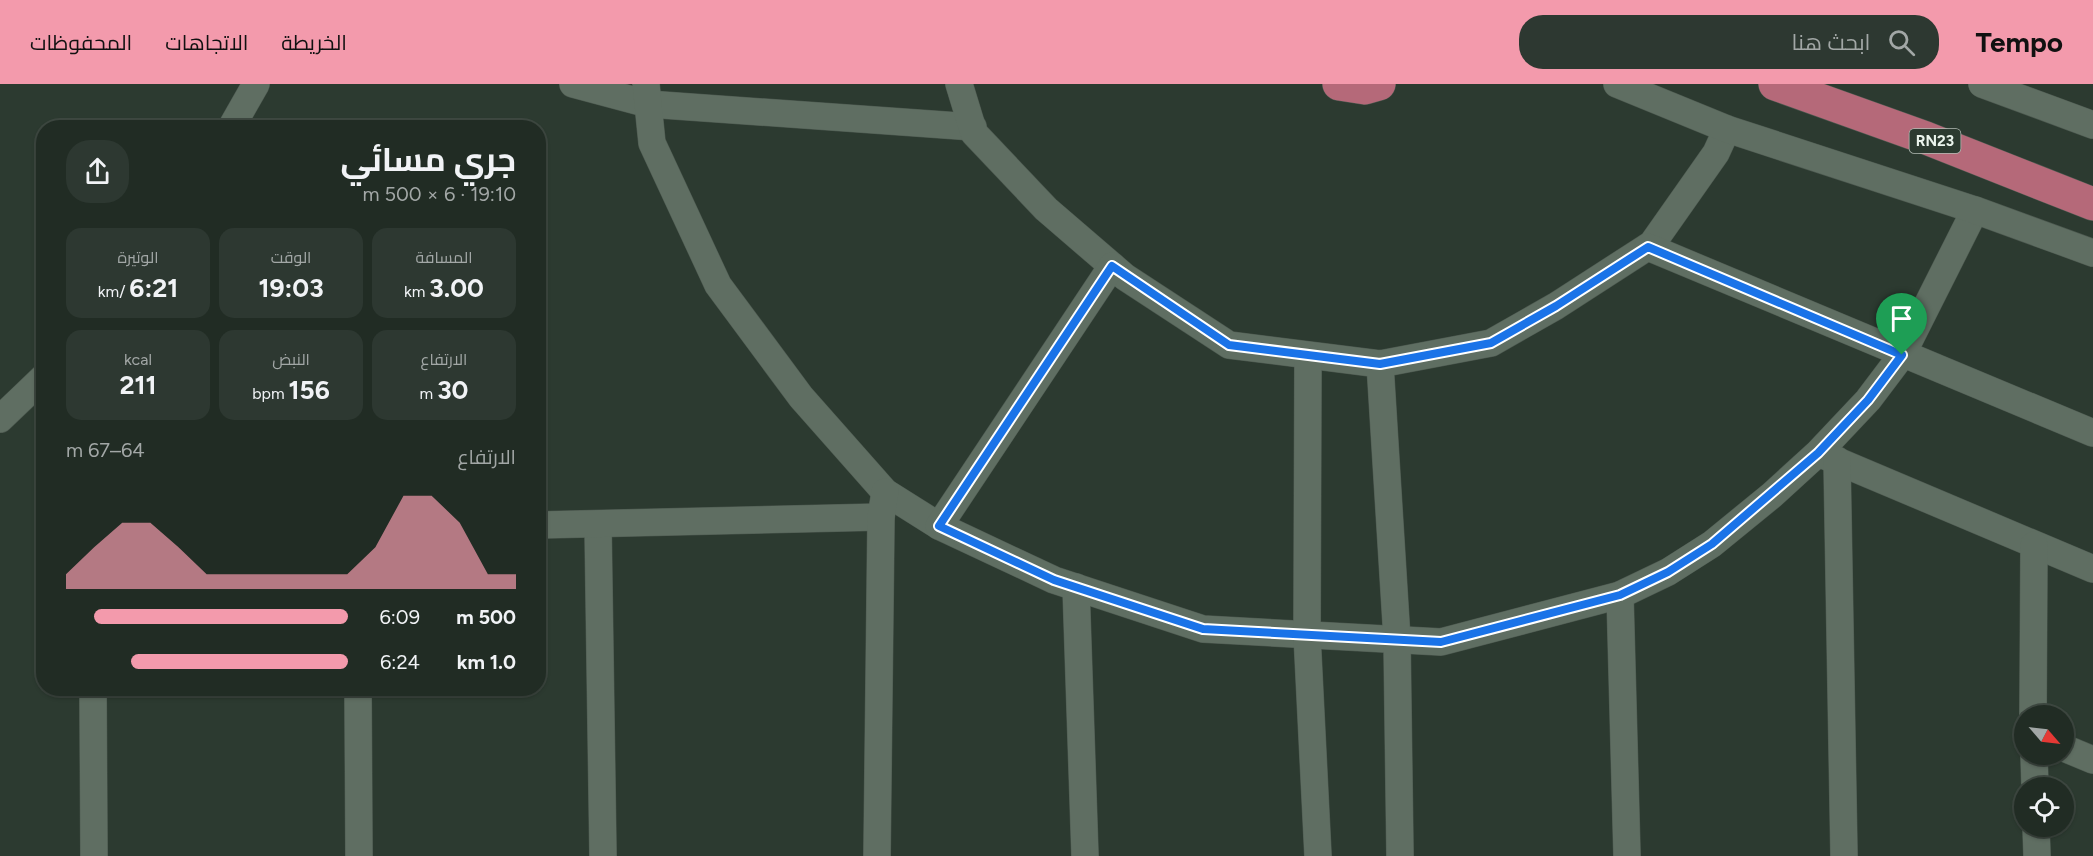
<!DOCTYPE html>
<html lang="ar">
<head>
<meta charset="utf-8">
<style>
  :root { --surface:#212c24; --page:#2d3831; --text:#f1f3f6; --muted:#a2a7a6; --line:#3e4841; --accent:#f39aac }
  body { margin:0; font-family:Figtree,Cairo,sans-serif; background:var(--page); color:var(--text); direction:rtl; height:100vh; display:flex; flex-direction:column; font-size:22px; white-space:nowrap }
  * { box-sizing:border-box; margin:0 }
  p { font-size:20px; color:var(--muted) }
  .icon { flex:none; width:33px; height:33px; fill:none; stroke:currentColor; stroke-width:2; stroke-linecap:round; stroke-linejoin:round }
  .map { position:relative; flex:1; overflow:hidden; direction:ltr }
  .side { position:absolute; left:36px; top:36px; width:510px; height:576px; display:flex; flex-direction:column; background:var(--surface); border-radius:24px; box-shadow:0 2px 4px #0004,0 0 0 2px var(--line); direction:rtl }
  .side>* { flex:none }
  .needle { width:39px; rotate:118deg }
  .controls { position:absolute; left:2014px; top:621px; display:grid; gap:12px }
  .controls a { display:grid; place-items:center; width:60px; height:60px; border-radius:50%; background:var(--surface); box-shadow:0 2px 4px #0004,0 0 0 2px var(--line); font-size:30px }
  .pin { position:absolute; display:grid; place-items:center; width:51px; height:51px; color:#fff; margin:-62px -26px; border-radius:50% 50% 50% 0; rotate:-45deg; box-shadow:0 0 6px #0007 }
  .pin .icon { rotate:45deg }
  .round { display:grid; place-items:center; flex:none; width:63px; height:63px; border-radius:24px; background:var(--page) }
  .summary { display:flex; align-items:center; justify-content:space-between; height:102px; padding:0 30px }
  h1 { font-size:33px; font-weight:700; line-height:45px }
  .metrics { display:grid; grid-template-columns:repeat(3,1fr); gap:9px; height:102px; padding:6px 30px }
  .metrics div { display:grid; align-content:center; border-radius:15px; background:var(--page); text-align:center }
  .metrics b { font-size:26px; font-weight:700 }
  .metrics small { font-size:16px; font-weight:400 }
  .metrics p { font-size:16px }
  .chart { height:168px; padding:12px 30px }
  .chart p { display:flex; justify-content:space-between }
  .chart svg { width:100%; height:108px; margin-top:6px; fill:var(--accent); opacity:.7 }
  ul { padding:0 30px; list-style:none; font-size:20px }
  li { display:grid; grid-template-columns:96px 72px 1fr; align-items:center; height:45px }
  li i { height:15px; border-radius:8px; background:var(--accent) }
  header { display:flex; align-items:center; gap:36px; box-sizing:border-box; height:84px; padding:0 30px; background:var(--accent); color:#111 }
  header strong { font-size:28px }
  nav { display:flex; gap:33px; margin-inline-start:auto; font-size:21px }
  .search { width:420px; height:54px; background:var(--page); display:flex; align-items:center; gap:15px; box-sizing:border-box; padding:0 21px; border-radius:24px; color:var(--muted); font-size:22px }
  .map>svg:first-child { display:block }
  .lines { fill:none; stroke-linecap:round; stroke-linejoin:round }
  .minor-casing { stroke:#4c584f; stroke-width:28 }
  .primary-casing { stroke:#4c584f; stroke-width:34 }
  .minor { stroke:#5f6e62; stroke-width:27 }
  .primary { stroke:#b56979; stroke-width:33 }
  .route-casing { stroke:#fff; stroke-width:12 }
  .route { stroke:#1a73e8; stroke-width:8 }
  .labels { text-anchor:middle; stroke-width:6; stroke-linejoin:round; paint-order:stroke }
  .shield { fill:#2c3a30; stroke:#b2bcb4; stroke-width:1.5 }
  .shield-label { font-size:15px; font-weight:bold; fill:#ebf4ed }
</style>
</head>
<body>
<header>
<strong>Tempo</strong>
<div class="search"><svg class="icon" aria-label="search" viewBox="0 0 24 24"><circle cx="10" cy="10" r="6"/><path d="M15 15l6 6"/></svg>ابحث هنا</div>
<nav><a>الخريطة</a><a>الاتجاهات</a><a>المحفوظات</a></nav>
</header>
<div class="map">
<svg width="2093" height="772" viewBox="0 0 2093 772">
  <rect width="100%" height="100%" fill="#2c3a30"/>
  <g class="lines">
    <defs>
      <g id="minor">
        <polyline points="573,0 648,20 973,43"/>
        <polyline points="646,0 652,59 718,201 801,313 885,408 939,442 1054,496 1203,545 1441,558 1620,511 1668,488 1712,460 1772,411 1818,369 1868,316 1902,271 1975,126"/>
        <polyline points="959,0 974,49 1046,125 1125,193 1229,261 1380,280 1491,259 1556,222 1652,160 1716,69 1727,45"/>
        <polyline points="1617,0 1727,45 1975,126 2093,169"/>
        <polyline points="1982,0 2093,41"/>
        <polyline points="231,44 256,0"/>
        <polyline points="1648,163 2093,349"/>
        <polyline points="1308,273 1307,551 1318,772"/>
        <polyline points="1380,280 1397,555 1400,772"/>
        <polyline points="0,335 44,293"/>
        <polyline points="1823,371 2093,485"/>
        <polyline points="1837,376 1844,772"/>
        <polyline points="598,440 603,772"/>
        <polyline points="538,441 881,433"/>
        <polyline points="939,442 1112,182"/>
        <polyline points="1076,503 1085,772"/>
        <polyline points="1620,511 1627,772"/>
        <polyline points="93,604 94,772"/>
        <polyline points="358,604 359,772"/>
        <polyline points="2033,632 2034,461"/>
        <polyline points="2064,664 2093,676"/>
        <polyline points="2034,670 2035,704"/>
        <polyline points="2036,742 2037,772"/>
        <polyline points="877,772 881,433 885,408"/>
      </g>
      <g id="primary">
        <polyline points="1339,0 1365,4 1379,0"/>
        <polyline points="1775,0 1926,54 2093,120"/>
      </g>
    </defs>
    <use href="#minor" class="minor-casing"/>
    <use href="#primary" class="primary-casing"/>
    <use href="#minor" class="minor"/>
    <use href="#primary" class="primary"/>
  </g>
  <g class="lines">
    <defs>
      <polygon id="route" points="1648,163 1902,271 1868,316 1818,369 1712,460 1668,488 1620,511 1441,558 1203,545 1054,496 939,442 1112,182 1229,261 1380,280 1491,259 1556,222"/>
    </defs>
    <use href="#route" class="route-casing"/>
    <use href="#route" class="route"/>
  </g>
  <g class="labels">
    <rect class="shield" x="1909.5" y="45" width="51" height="24" rx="4.5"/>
    <g class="shield-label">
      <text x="1935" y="62">RN23</text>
    </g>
  </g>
</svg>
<div class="controls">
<a><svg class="needle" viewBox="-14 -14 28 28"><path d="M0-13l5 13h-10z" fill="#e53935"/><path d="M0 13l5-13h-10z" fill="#a2a7a6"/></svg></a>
<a><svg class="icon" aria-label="locate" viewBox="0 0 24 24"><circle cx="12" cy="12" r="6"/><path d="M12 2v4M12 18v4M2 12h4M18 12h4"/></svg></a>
</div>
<div class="pin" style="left:1902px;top:271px;background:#1e9e55"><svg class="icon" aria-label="arrive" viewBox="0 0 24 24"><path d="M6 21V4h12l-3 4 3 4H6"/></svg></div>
<section class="side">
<div class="summary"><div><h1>جري مسائي</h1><p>19:10 · 6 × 500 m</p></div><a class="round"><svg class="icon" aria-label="share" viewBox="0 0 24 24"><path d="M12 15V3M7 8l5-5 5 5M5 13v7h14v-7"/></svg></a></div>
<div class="metrics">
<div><p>المسافة</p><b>3.00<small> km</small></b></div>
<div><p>الوقت</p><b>19:03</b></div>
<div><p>الوتيرة</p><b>6:21<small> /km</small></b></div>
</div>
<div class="metrics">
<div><p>الارتفاع</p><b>30<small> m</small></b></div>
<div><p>النبض</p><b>156<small> bpm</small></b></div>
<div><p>kcal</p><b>211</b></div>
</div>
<div class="chart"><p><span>الارتفاع</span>64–67 m</p>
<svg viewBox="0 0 160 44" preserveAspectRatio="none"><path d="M0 44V38L10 27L20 17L30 17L40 27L50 38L60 38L70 38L80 38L90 38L100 38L110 27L120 6L130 6L140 17L150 38L160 38V44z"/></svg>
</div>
<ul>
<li><b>500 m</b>6:09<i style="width:90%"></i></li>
<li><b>1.0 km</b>6:24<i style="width:77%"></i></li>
</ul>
</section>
</div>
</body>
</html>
